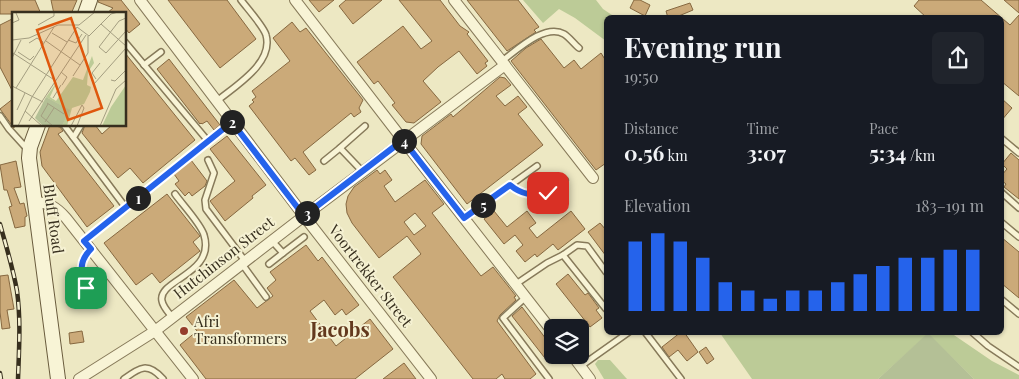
<!DOCTYPE html>
<html lang="en">
<head>
<meta charset="utf-8">
<style>
  :root { --surface:#171b24; --page:#20242c; --text:#f1f3f6; --muted:#9ea1a6; --accent:#2563eb }
  body { margin:0; font-family:"Playfair Display",serif; background:var(--page); color:var(--text); height:100vh; display:flex; flex-direction:column; font-size:19px; white-space:nowrap }
  * { box-sizing:border-box; margin:0 }
  p { font-size:16px; color:var(--muted) }
  .icon { flex:none; width:28px; height:28px; fill:none; stroke:currentColor; stroke-width:2; stroke-linecap:round; stroke-linejoin:round }
  .map { position:relative; flex:1; overflow:hidden }
  .side { position:absolute; left:604px; top:15px; width:400px; height:320px; display:flex; flex-direction:column; background:var(--surface); border-radius:8px; box-shadow:0 1px 4px #0004 }
  .side>* { flex:none }
  .tools { position:absolute; left:544px; top:319px; display:grid; gap:10px }
  .tools a { display:grid; place-items:center; width:45px; height:45px; border-radius:8px; background:var(--surface); box-shadow:0 1px 4px #0004; font-size:25px }
  .pin { position:absolute; display:grid; place-items:center; width:42px; height:42px; color:#fff; margin:-21px; border-radius:10px; box-shadow:0 2px 8px #0006 }
  .km { position:absolute; width:25px; height:25px; margin:-12px; border-radius:50%; background:#222; color:#fff; font-size:14px; line-height:25px; text-align:center }
  .round { display:grid; place-items:center; flex:none; width:52px; height:52px; border-radius:8px; background:var(--page) }
  .summary { display:flex; align-items:center; justify-content:space-between; height:85px; padding:0 20px }
  h1 { font-size:28px; font-weight:700; line-height:38px }
  .stats { display:grid; grid-template-columns:repeat(3,1fr); gap:8px; height:85px; padding:5px 20px }
  .stats div { display:grid; align-content:center }
  .stats b { font-size:21px; font-weight:700 }
  .stats small { font-size:14px; font-weight:400 }
  .stats p { font-size:14px }
  .chart { height:140px; padding:10px 20px }
  .chart p { display:flex; justify-content:space-between }
  .chart svg { width:100%; height:90px; margin-top:5px; stroke:var(--accent); stroke-width:6 }
  .map>svg:first-child { display:block }
  .green { fill:#bccb97 }
  .cemetery { fill:#b4c096 }
  .building { fill:#cbaa79; stroke:#866840; fill-rule:evenodd }
  .lines { fill:none; stroke-linecap:round; stroke-linejoin:round }
  .service-casing { stroke:#877a5a; stroke-width:8 }
  .minor-casing { stroke:#877a5a; stroke-width:12 }
  .secondary-casing { stroke:#695b3d; stroke-width:16 }
  .service { stroke:#f8f4d6; stroke-width:5 }
  .minor { stroke:#f8f4d6; stroke-width:10 }
  .secondary { stroke:#f8f4d6; stroke-width:14 }
  .rail-casing { stroke:#372f1e; stroke-width:4.5 }
  .rail { stroke:#f5f1d2; stroke-width:2.5; stroke-dasharray:8; stroke-linecap:butt }
  .route-casing { stroke:#fff; stroke-width:10 }
  .route { stroke:#2563eb; stroke-width:6 }
  .poi-dot { fill:#953d2b; stroke:#f5f1d2; stroke-width:2 }
  .labels { text-anchor:middle; stroke-width:4; stroke-linejoin:round; paint-order:stroke }
  .street-label { font-size:15px; fill:#372f1e; stroke:#f5f1d2 }
  .poi-label { font-size:15px; fill:#372f1e; stroke:#f5f1d2; text-anchor:start }
  .district-label { font-size:20px; font-weight:bold; fill:#63391e; stroke:#f5f1d2 }
  .inset-road { fill:none; stroke:#a49e81; stroke-width:1 }
  .view { fill:#df570d; fill-opacity:0.15; stroke:#df570d; stroke-width:2.5 }
  .inset-edge { fill:none; stroke:#372f1e; stroke-width:2.5 }
</style>
</head>
<body>
<div class="map">
<svg width="1019" height="379" viewBox="0 0 1019 379">
  <rect width="100%" height="100%" fill="#ede8c3"/>
  <g class="green">
    <polygon points="523,0 596,0 603,9 615,17 606,18 606,41 575,18 559,9 543,23"/>
    <polygon points="720,333 951,333 992,361 1019,375 1019,379 974,379 928,334 878,379 752,379"/>
    <polygon points="598,360 610,360 627,379 604,379 595,364"/>
  </g>
  <polygon class="cemetery" points="928,333 974,379 878,379"/>
  <g class="building">
    <polygon points="0,0 35,0 41,14 0,14"/>
    <polygon points="51,0 77,0 71,14 54,14"/>
    <polygon points="99,0 121,0 140,24 129,33 125,28 125,14 106,14 113,8 98,2"/>
    <polygon points="168,0 227,0 256,39 220,68"/>
    <polygon points="309,0 334,0 319,12"/>
    <polygon points="346,0 382,0 353,24 339,6"/>
    <polygon points="399,0 440,0 460,26 469,32 467,34 488,61 485,63 487,66 477,74 459,51 438,67 423,81 441,102 414,123 406,122 392,105 395,103 378,81 374,84 357,62 403,26 421,49 432,41"/>
    <polygon points="467,0 518,0 539,27 534,30 536,32 507,51"/>
    <polygon points="634,0 640,0 650,5 645,16 630,8"/>
    <polygon points="919,0 981,0 1010,25 1019,15 1019,96 1001,81 1001,45 1004,42 1001,39 1001,18 976,18 973,15 971,18 927,18 914,6"/>
    <polygon points="1004,0 1019,0 1019,13"/>
    <polygon points="690,3 693,10 674,18 668,18 666,11"/>
    <polygon points="14,18 14,94 0,67 0,25"/>
    <polygon points="292,22 300,32 306,28 363,100 359,108 361,112 354,117 351,113 303,152 316,170 309,175 295,158 291,161 249,106 254,102 252,100 256,97 252,91 290,61 273,38"/>
    <polygon points="541,39 564,68 574,60 581,69 601,53 606,61 606,163 596,170 511,61 526,48"/>
    <polygon points="125,53 195,140 143,183 130,168 118,178 82,133 85,125 95,125 102,134 112,125 125,125"/>
    <polygon points="169,59 220,125 214,130 207,121 202,124 201,123 200,124 157,69"/>
    <polygon points="500,77 505,78 511,85 496,96 505,106 518,96 527,107 518,114 543,145 467,204 421,144 422,136 451,114 453,117"/>
    <polygon points="14,98 14,128 0,109"/>
    <polygon points="1001,98 1012,108 1001,121"/>
    <polygon points="50,125 60,127 63,131 58,134 114,206 87,227 42,166 40,152"/>
    <polygon points="227,136 266,185 252,196 253,198 225,221 210,201 235,181 210,149"/>
    <polygon points="1011,153 1019,160 1019,199 1004,187 1006,184 1001,180 1001,176 1007,169 1002,164"/>
    <polygon points="191,160 207,181 205,186 192,196 189,192 185,196 175,184 179,181 174,174"/>
    <polygon points="16,161 21,187 14,188 20,204 24,203 27,216 25,217 25,226 15,228 9,207 12,206 7,190 4,190 0,165"/>
    <path d="M377,170L380,174L385,170L392,180L384,186L395,202L425,180L444,204L432,213L481,276L493,267L516,296L514,297L516,300L500,315L497,321L536,374L530,379H505L502,374L496,379H473L393,277L421,254L407,236L379,258L352,223L347,213L346,204L348,196L354,187ZM415,213L426,226L414,235L404,222Z"/>
    <polygon points="167,194 200,236 193,242 200,251 160,283 152,273 136,285 104,243"/>
    <polygon points="494,211 507,227 527,211 536,223 529,228 537,238 571,211 585,229 558,250 553,244 537,257 535,254 525,262 516,251 523,245 515,235 504,244 484,219"/>
    <polygon points="600,223 606,230 606,256 588,232"/>
    <polygon points="1001,237 1019,252 1019,298 1001,283"/>
    <polygon points="306,245 318,261 322,257 359,305 346,315 342,309 335,315 324,300 310,311 336,346 370,319 393,349 355,379 206,379 180,345 197,331 186,317 234,280 257,308 273,296 267,288 276,280 270,272"/>
    <polygon points="568,274 585,295 588,293 599,308 596,310 602,318 590,327 556,284"/>
    <polygon points="8,275 14,309 7,310 10,328 2,329 0,312 0,276"/>
    <polygon points="522,307 552,347 552,359 548,362 512,316"/>
    <polygon points="82,331 84,342 70,344 69,333"/>
    <polygon points="681,332 684,332 698,352 687,361 678,350 669,357 662,347"/>
    <polygon points="706,347 714,359 707,364 699,352"/>
    <polygon points="404,363 416,379 383,379"/>
  </g>
  <g class="lines">
    <defs>
      <g id="service">
        <polyline points="125,42 208,141"/>
        <path d="M502,61C517,50 545,23 564,34C569,37 574,44 579,48"/>
        <polyline points="144,65 161,52"/>
        <path d="M217,101C235,86 274,63 266,35C264,27 247,8 241,0"/>
        <polyline points="0,116 9,129 28,150"/>
        <polyline points="64,125 126,208"/>
        <polyline points="73,137 75,135 81,125"/>
        <polyline points="1001,138 1019,153"/>
        <polyline points="340,148 365,126"/>
        <polyline points="208,160 214,173 205,200 206,209 245,261"/>
        <polyline points="324,161 340,148 362,171"/>
        <path d="M510,185C533,203 545,195 565,180"/>
        <polyline points="1001,192 1019,208"/>
        <polyline points="465,218 537,166"/>
        <polyline points="1001,222 1019,237"/>
        <polyline points="84,241 232,122"/>
        <polyline points="283,253 304,237"/>
        <polyline points="563,255 606,309"/>
        <polyline points="242,264 266,297"/>
        <polyline points="269,264 283,253 272,241"/>
        <polyline points="516,284 547,263 563,255 577,245 587,246 606,272"/>
        <path d="M86,288C81,272 78,262 91,249"/>
        <polyline points="526,297 503,318 549,379"/>
        <polyline points="1001,299 1019,314"/>
        <path d="M172,317C169,313 163,307 162,301C157,280 216,274 204,235C201,224 182,204 175,194"/>
        <polyline points="645,332 681,379"/>
        <polyline points="972,332 988,346 1019,367"/>
        <polyline points="581,366 629,332"/>
        <path d="M124,379C140,367 148,362 163,379"/>
      </g>
      <g id="minor">
        <polyline points="140,0 304,216 431,379"/>
        <polyline points="295,0 403,140 552,331"/>
        <polyline points="454,0 593,178"/>
        <path d="M34,202C49,202 57,208 66,218L193,379"/>
        <polyline points="572,355 590,379"/>
        <polyline points="79,379 155,331 304,216 505,65"/>
      </g>
      <g id="secondary">
        <polyline points="85,14 90,0"/>
        <polyline points="38,125 30,147 29,158 58,379"/>
      </g>
    </defs>
    <use href="#service" class="service-casing"/>
    <use href="#minor" class="minor-casing"/>
    <use href="#secondary" class="secondary-casing"/>
    <use href="#service" class="service"/>
    <use href="#minor" class="minor"/>
    <use href="#secondary" class="secondary"/>
    <defs>
      <g id="rail">
        <path d="M0,224C6,246 13,268 17,291C21,320 19,350 18,379"/>
        <polyline points="0,373 1,379"/>
      </g>
    </defs>
    <use href="#rail" class="rail-casing"/>
    <use href="#rail" class="rail"/>
  </g>
  <g class="lines">
    <defs>
      <path id="route" d="M86,288C81,272 78,262 91,249L84,241L232,122L304,216L403,140L464,218L510,185C522,195 533,196 548,193"/>
    </defs>
    <use href="#route" class="route-casing"/>
    <use href="#route" class="route"/>
  </g>
  <circle class="poi-dot" cx="184" cy="331" r="5"/>
  <g class="labels">
    <g class="street-label">
      <text transform="translate(53 219) rotate(82)" y="5">Bluff Road</text>
      <text transform="translate(224 258) rotate(-38)" y="5">Hutchinson Street</text>
      <text transform="translate(370 276) rotate(52)" y="5">Voortrekker Street</text>
    </g>
    <g class="poi-label">
      <text x="194" y="327">Afri<tspan x="194" dy="17">Transformers</tspan></text>
    </g>
    <g class="district-label">
      <text x="340" y="337">Jacobs</text>
    </g>
  </g>
  <g transform="translate(12 12)">
    <rect width="114" height="114" fill="#ede8c3"/>
    <path d="M80,44L82,51L76,60L75,73L79,75L78,80L72,92L60,96L55,114H50L57,98L34,85L45,70L38,85L44,89L61,65L71,68ZM114,73V114H90L99,95Z" fill="#bccb97"/>
    <path d="M34,85L58,98L50,114H31L23,106Z" fill="#b4c096"/>
    <path class="inset-road" d="M114,6L107,9L87,35L94,41L114,19M0,11L7,8L4,1M89,12L114,34M26,13L42,4V0M65,15L77,24L99,2L106,0M40,21L55,30M0,28L17,26L46,13H67L83,0M56,28L64,31L70,22M34,29L68,53M17,31L25,26L31,30L29,34M6,40L18,48L22,44M1,41L44,69M0,46L9,28M49,60L55,65L50,73M61,64L76,41V24M84,67L80,61L88,51M99,68L103,69L113,59M82,72L114,36M0,74L31,90M4,76L42,15M41,86L49,73M35,91L52,102M36,92L29,104L41,114M5,98L13,81M13,99L30,114M17,109L74,23M33,110L42,96M6,114L20,85L65,15M59,114L70,93L72,96L65,114M88,114L104,77L114,68"/>
    <path class="view" d="M59,6L90,96L56,108L25,18Z"/>
    <rect width="114" height="114" class="inset-edge"/>
  </g>
</svg>
<div class="tools">
<a><svg class="icon" aria-label="layers" viewBox="0 0 24 24"><path d="M12 4l9 5-9 5-9-5zM3 14l9 5 9-5"/></svg></a>
</div>
<div class="pin" style="left:86px;top:288px;background:#1e9e55"><svg class="icon" aria-label="arrive" viewBox="0 0 24 24"><path d="M6 21V4h12l-3 4 3 4H6"/></svg></div>
<div class="pin" style="left:548px;top:193px;background:#d93025"><svg class="icon" aria-label="check" viewBox="0 0 24 24"><path d="M5 12l5 5 9-10"/></svg></div>
<b class="km" style="left:138px;top:198px">1</b>
<b class="km" style="left:232px;top:122px">2</b>
<b class="km" style="left:307px;top:213px">3</b>
<b class="km" style="left:404px;top:141px">4</b>
<b class="km" style="left:483px;top:205px">5</b>
<section class="side">
<div class="summary"><div><h1>Evening run</h1><p>19:50</p></div><a class="round"><svg class="icon" aria-label="share" viewBox="0 0 24 24"><path d="M12 15V3M7 8l5-5 5 5M5 13v7h14v-7"/></svg></a></div>
<div class="stats">
<div><p>Distance</p><b>0.56<small> km</small></b></div>
<div><p>Time</p><b>3:07</b></div>
<div><p>Pace</p><b>5:34<small> /km</small></b></div>
</div>
<div class="chart"><p><span>Elevation</span>183–191 m</p>
<svg viewBox="0 0 160 44" preserveAspectRatio="none"><path d="M5 44V10M15 44V6M25 44V10M35 44V18M45 44V30M55 44V34M65 44V38M75 44V34M85 44V34M95 44V30M105 44V26M115 44V22M125 44V18M135 44V18M145 44V14M155 44V14"/></svg>
</div>
</section>
</div>
</body>
</html>
